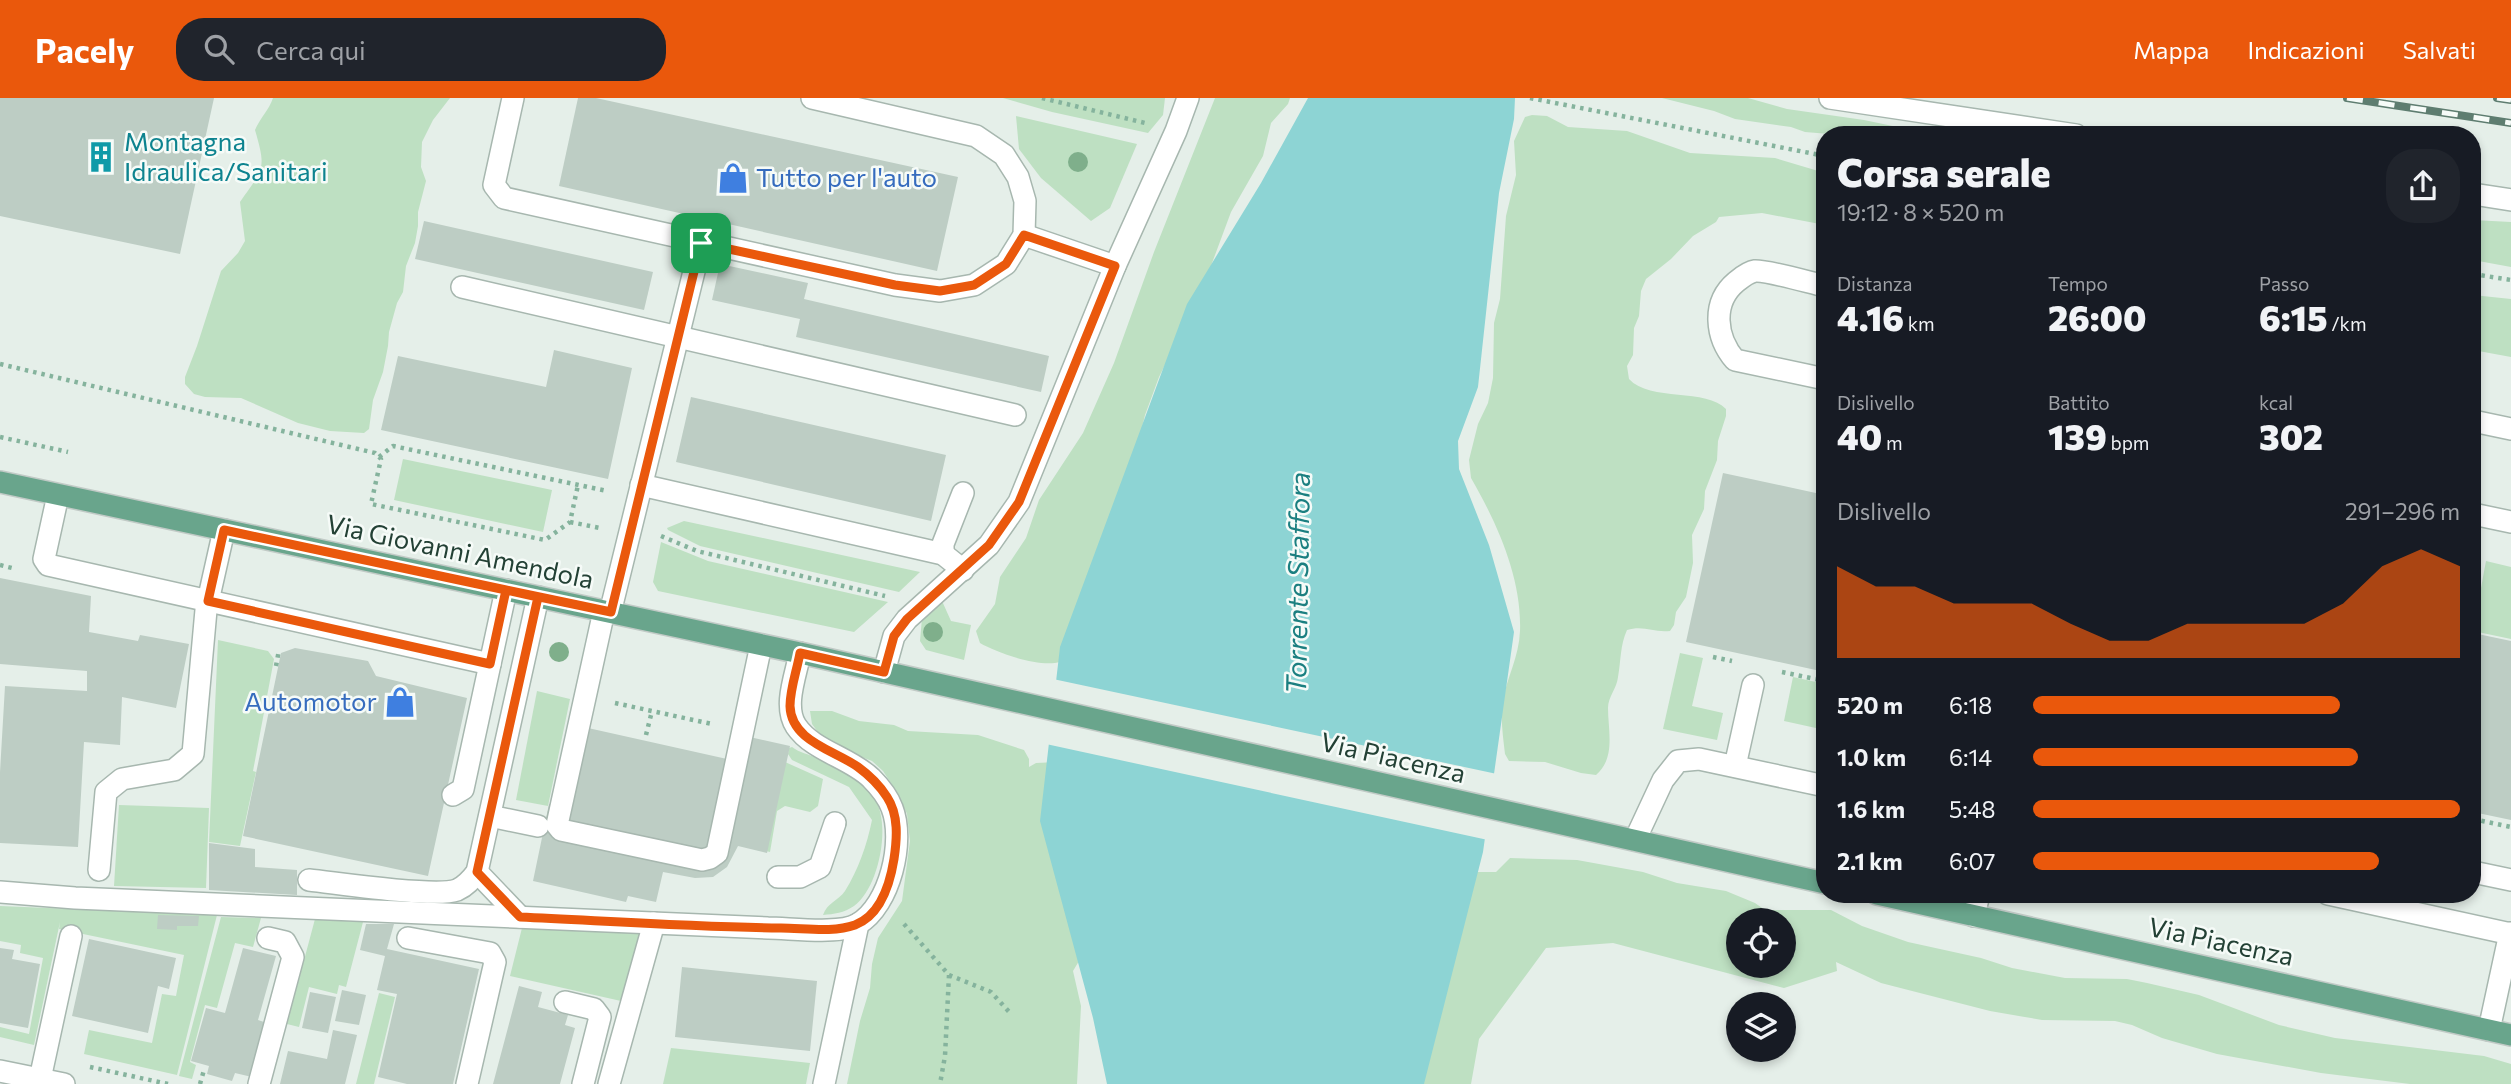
<!DOCTYPE html>
<html lang="it">
<head>
<meta charset="utf-8">
<style>
  :root { --surface:#171b24; --page:#20242c; --text:#f1f3f6; --muted:#9ea1a6; --accent:#ea580c }
  body { margin:0; font-family:Commissioner,sans-serif; background:var(--page); color:var(--text); height:100vh; display:flex; flex-direction:column; font-size:26px; white-space:nowrap }
  * { box-sizing:border-box; margin:0 }
  p { font-size:23px; color:var(--muted) }
  .icon { flex:none; width:38px; height:38px; fill:none; stroke:currentColor; stroke-width:2; stroke-linecap:round; stroke-linejoin:round }
  .map { position:relative; flex:1; overflow:hidden }
  .side { position:absolute; left:1816px; top:28px; width:665px; height:777px; display:flex; flex-direction:column; background:var(--surface); border-radius:28px; box-shadow:0 4px 10px #0003 }
  .side>* { flex:none }
  .buttons { position:absolute; left:1726px; top:810px; display:grid; gap:14px }
  .buttons a { display:grid; place-items:center; width:70px; height:70px; border-radius:50%; background:var(--surface); box-shadow:0 4px 10px #0003; font-size:35px }
  .pin { position:absolute; display:grid; place-items:center; width:60px; height:60px; color:#fff; margin:-30px; border-radius:14px; box-shadow:0 4px 10px #0006 }
  .round { display:grid; place-items:center; flex:none; width:74px; height:74px; border-radius:28px; background:var(--page) }
  .overview { display:flex; align-items:center; justify-content:space-between; height:119px; padding:0 21px }
  h1 { font-size:38px; font-weight:800; line-height:52px }
  .figures { display:grid; grid-template-columns:repeat(3,1fr); gap:10px; height:119px; padding:7px 21px }
  .figures div { display:grid; align-content:center }
  .figures b { font-size:35px; font-weight:800 }
  .figures small { font-size:19px; font-weight:400 }
  .figures p { font-size:19px }
  .chart { height:196px; padding:14px 21px }
  .chart p { display:flex; justify-content:space-between }
  .chart svg { width:100%; height:126px; margin-top:7px; fill:var(--accent); opacity:.7 }
  ul { padding:0 21px; list-style:none; font-size:23px }
  li { display:grid; grid-template-columns:112px 84px 1fr; align-items:center; height:52px }
  li i { height:18px; border-radius:9px; background:var(--accent) }
  header { display:flex; align-items:center; gap:42px; box-sizing:border-box; height:98px; padding:0 35px; background:var(--accent); color:#fff }
  header strong { font-size:33px }
  nav { display:flex; gap:38px; margin-inline-start:auto; font-size:24px }
  .search { width:490px; height:63px; background:var(--page); display:flex; align-items:center; gap:18px; box-sizing:border-box; padding:0 24px; border-radius:28px; color:var(--muted); font-size:26px }
  .map>svg:first-child { display:block }
  .green { fill:#bee0c2; fill-rule:evenodd }
  .water { fill:#8dd4d4 }
  .pier { fill:#e5efe9 }
  .building { fill:#bdcdc4 }
  .lines { fill:none; stroke-linecap:round; stroke-linejoin:round }
  .minor-casing { stroke:#a7b7af; stroke-width:24 }
  .major-casing { stroke:#c1cac6; stroke-width:24 }
  .path { stroke:#85b39d; stroke-width:4.5; stroke-dasharray:3.5 5; stroke-linecap:butt }
  .minor { stroke:#fff; stroke-width:21 }
  .major { stroke:#69a58c; stroke-width:21 }
  .rail-casing { stroke:#5e7d70; stroke-width:8 }
  .rail { stroke:#f6fbf8; stroke-width:5; stroke-dasharray:16; stroke-linecap:butt }
  .tree { fill:#7faf8b }
  .route-casing { stroke:#fff; stroke-width:14 }
  .route { stroke:#ea580c; stroke-width:9 }
  .labels { text-anchor:middle; stroke-width:5; stroke-linejoin:round; paint-order:stroke }
  .culture-label { font-size:26px; fill:#0d838f; stroke:#f6fbf8; text-anchor:start }
  .shop-label { font-size:26px; fill:#366cbe; stroke:#f6fbf8; text-anchor:start }
  .street-label { font-size:26px; fill:#234135; stroke:#f6fbf8 }
  .water-label { font-size:28px; font-style:italic; fill:#1b7f80; stroke:#f6fbf8 }
</style>
</head>
<body>
<header>
<strong>Pacely</strong>
<div class="search"><svg class="icon" aria-label="search" viewBox="0 0 24 24"><circle cx="10" cy="10" r="6"/><path d="M15 15l6 6"/></svg>Cerca qui</div>
<nav><a>Mappa</a><a>Indicazioni</a><a>Salvati</a></nav>
</header>
<div class="map">
<svg width="2511" height="986" viewBox="0 0 2511 986">
  <rect width="100%" height="100%" fill="#e5efe9"/>
  <g class="green">
    <path d="M273,0H450L433,22L422,44L421,69L426,83L418,114V128L415,145L406,168L403,194L397,205L389,234L388,248L383,274L373,302L369,331L364,335L330,333L298,325L241,300L205,299L194,296L185,286V279L197,248L221,173L238,155L245,143L240,104C263,70 267,73 255,32C260,20 269,12 273,0Z"/>
    <polygon points="1003,0 1165,0 1163,17 1148,35 1052,14"/>
    <path d="M1215,0H1290L1288,6L1271,25L1263,58L1231,114L1202,192L1159,279L1145,317L1109,469L1060,564C1040,570 997,555 980,545L976,533L995,506L1000,479L1026,440L1039,402L1083,335L1114,265L1154,154Z"/>
    <polygon points="1662,0 1748,0 1787,11 1864,22 1926,35 1951,37 1841,37 1805,34 1791,29 1735,21 1714,13"/>
    <path d="M1532,17L1547,18L1568,29L1627,33L1690,55L1775,60L1825,75V127L1762,115L1719,119L1716,124L1693,138L1671,161L1646,181L1641,193L1639,218L1634,230L1633,257L1627,268L1629,281C1650,304 1707,290 1726,311V318L1718,343L1717,362L1705,393L1704,411L1692,437L1693,465L1686,499L1676,514L1674,527L1670,533C1654,535 1644,527 1627,532C1620,547 1621,563 1618,579C1617,590 1608,599 1608,610C1608,632 1616,660 1596,677L1581,675L1545,664L1509,663L1505,656C1503,639 1500,618 1503,602C1507,579 1519,559 1520,533C1522,480 1497,425 1471,380L1469,362L1478,326L1488,305L1493,280L1494,225L1500,201L1506,118L1516,77L1514,43L1525,19Z"/>
    <polygon points="1016,18 1137,46 1110,110 1091,123 1041,80 1019,51"/>
    <polygon points="2473,122 2511,124 2511,169 2473,162"/>
    <polygon points="2473,197 2511,201 2511,259 2473,252"/>
    <polygon points="403,361 552,392 543,434 394,402"/>
    <polygon points="684,423 920,474 899,494 700,448 668,432 667,430"/>
    <polygon points="661,444 708,463 888,504 854,534 658,493 653,484"/>
    <polygon points="2486,463 2511,469 2511,541 2473,533"/>
    <polygon points="942,503 951,523 971,527 964,562 926,552 920,543 922,520"/>
    <polygon points="218,542 268,553 274,561 253,673 256,674 240,748 209,744"/>
    <polygon points="1680,555 1703,560 1692,608 1723,615 1717,642 1663,631"/>
    <polygon points="1793,579 1825,586 1825,632 1784,623"/>
    <polygon points="537,593 570,601 548,708 516,702"/>
    <polygon points="810,613 832,613 859,623 894,627 908,633 978,637 1024,652 1029,661 1029,669 1036,665 1078,663 1079,863 1073,873 1081,908 1077,986 847,986 860,923 870,890 872,866 878,840 902,803 910,743 907,716 898,696 883,673 872,663 838,650 820,637 812,626"/>
    <path d="M792,649C800,655 808,656 817,660C835,667 862,683 874,700C892,725 879,790 854,808C844,815 834,816 823,817C827,805 838,803 845,793C858,772 867,747 872,722L849,689L792,662L788,656L789,650Z"/>
    <polygon points="785,664 823,681 818,708 810,714 785,708 777,713 770,754 730,744"/>
    <polygon points="119,707 209,710 206,790 114,788"/>
    <path d="M1510,760L1577,762L1643,774L1677,785L1726,793L1755,805L1765,812H1831L1862,828L1908,844L1981,860L2012,870L2065,880L2127,881L2147,885L2199,897L2279,927L2335,940L2484,958L2511,966V986H2410L2321,975L2217,956L2162,940L2132,927L2115,923L2042,922L1990,913L1881,885L1836,864L1837,873L1784,890L1613,845L1546,850L1479,941L1471,986H1309L1472,774H1496ZM1738,822H1783V868H1738Z"/>
    <polygon points="0,808 217,817 177,977 84,956 89,932 152,945 162,896 176,898 184,857 59,831 60,824 34,947 0,939 0,929 29,936 43,860 20,855 21,847 0,843"/>
    <polygon points="221,819 261,820 253,849 235,845 217,910 205,907 190,964 196,967 192,981 179,978"/>
    <polygon points="315,821 363,824 346,889 339,887 337,896 309,889 299,929 287,926"/>
    <polygon points="522,830 641,835 621,903 510,878"/>
    <polygon points="379,895 395,899 374,986 356,986"/>
    <polygon points="671,950 810,965 806,986 663,986"/>
  </g>
  <polygon class="water" points="1308,0 1515,0 1514,21 1499,95 1478,289 1458,343 1459,371 1489,447 1514,534 1483,754 1424,986 1107,986 1093,920 1040,723 1060,549 1187,206 1261,85"/>
  <polygon class="pier" points="1053,581 1497,676 1488,742 1046,646"/>
  <g class="building">
    <polygon points="0,0 214,0 180,156 0,118"/>
    <polygon points="578,0 596,0 958,79 937,173 559,88"/>
    <polygon points="424,123 653,174 644,212 415,161"/>
    <polygon points="720,166 808,185 804,201 1049,258 1041,294 796,239 800,221 712,202"/>
    <polygon points="554,252 632,270 608,381 381,332 398,258 546,289"/>
    <polygon points="691,299 946,357 931,423 676,364"/>
    <polygon points="1723,375 1825,397 1825,574 1686,544"/>
    <polygon points="0,480 91,498 89,534 138,543 140,537 189,546 176,610 122,599 120,647 84,644 78,749 0,745 0,674 5,588 87,593 87,573 0,566"/>
    <polygon points="2473,535 2511,543 2511,722 2473,714"/>
    <polygon points="295,550 368,563 376,578 467,600 428,778 243,738 281,555"/>
    <polygon points="588,630 727,661 732,635 790,648 767,755 738,748 727,769 713,779 695,780 663,774 656,804 628,798 626,804 533,783 549,706 571,711"/>
    <polygon points="209,745 255,751 255,769 297,772 297,797 209,792"/>
    <polygon points="158,817 199,818 198,828 177,828 177,832 157,831"/>
    <polygon points="366,826 394,826 387,851 479,871 453,986 407,986 378,979 397,896 377,892 385,858 360,852"/>
    <polygon points="89,841 176,860 169,891 158,888 148,935 72,918"/>
    <polygon points="0,850 14,852 12,861 40,866 28,930 0,925"/>
    <polygon points="243,850 276,858 258,922 267,925 252,979 235,975 232,983 207,976 209,968 191,963 206,910 225,915"/>
    <polygon points="682,869 817,883 810,953 675,939"/>
    <polygon points="519,888 542,894 538,909 568,917 565,927 575,930 560,986 493,986"/>
    <polygon points="342,892 366,897 359,927 335,923"/>
    <polygon points="310,894 336,899 328,935 302,930"/>
    <polygon points="333,932 357,937 345,986 280,986 288,953 327,961"/>
  </g>
  <g class="lines">
    <defs>
      <g id="minor">
        <polyline points="513,0 494,87 504,100 895,187 940,193 974,187 1006,166 1024,137 1025,103 1018,79 1004,57 976,38 812,0"/>
        <polyline points="1830,0 2076,37"/>
        <polyline points="2473,96 2511,102"/>
        <polyline points="1024,137 1115,168"/>
        <path d="M1825,188C1811,185 1767,172 1755,173C1748,174 1741,180 1736,184C1711,205 1716,240 1735,262L1825,281"/>
        <polyline points="462,189 1015,317"/>
        <polyline points="2473,323 2511,331"/>
        <polyline points="641,387 943,456 963,472"/>
        <polyline points="58,397 44,461 48,467 490,566"/>
        <polyline points="2473,416 2511,424"/>
        <polyline points="943,456 943,446 963,395"/>
        <polyline points="604,513 557,727 561,732 702,762 710,760 717,755 761,547"/>
        <polyline points="610,515 701,145"/>
        <polyline points="884,574 894,538 907,521 989,447 1019,404 1115,168 1176,33 1188,0"/>
        <polyline points="1735,668 1753,587"/>
        <polyline points="453,697 463,691 506,492"/>
        <polyline points="490,718 538,728"/>
        <polyline points="1635,742 1663,682 1678,663 1699,661 1825,688"/>
        <polyline points="99,772 106,694 122,681 174,672 193,656 206,512 224,432"/>
        <polyline points="477,774 520,819"/>
        <polyline points="2473,774 2511,782"/>
        <polyline points="778,779 800,779 820,769 835,725"/>
        <path d="M309,782C338,785 434,800 457,792C466,788 471,782 477,774L538,499"/>
        <path d="M0,794L75,800L768,830C790,830 840,837 858,826C890,807 905,743 892,710C888,699 879,688 871,680C849,659 813,653 796,628C783,608 796,577 800,555"/>
        <polyline points="2328,796 2511,836"/>
        <polyline points="1974,818 1979,796"/>
        <polyline points="408,840 490,855 495,864 467,986"/>
        <polyline points="565,904 594,911 600,919 583,986"/>
        <polyline points="2489,932 2510,835"/>
        <polyline points="0,973 64,986"/>
        <polyline points="40,981 71,838"/>
        <polyline points="259,986 293,859 285,844 268,840"/>
        <polyline points="609,986 654,825"/>
        <polyline points="824,986 858,826"/>
      </g>
      <g id="major">
        <polyline points="0,384 800,555 1825,785"/>
        <polyline points="1877,796 2511,937"/>
      </g>
    </defs>
    <use href="#minor" class="minor-casing"/>
    <use href="#major" class="major-casing"/>
    <g class="path">
      <polyline points="1042,0 1145,25"/>
      <polyline points="1530,0 1825,58"/>
      <polyline points="2473,176 2511,182"/>
      <polyline points="0,266 375,355 381,361 371,406 545,442 570,424 578,387"/>
      <polyline points="0,339 68,354"/>
      <polyline points="379,359 393,348 607,393"/>
      <polyline points="570,424 600,430"/>
      <polyline points="661,438 697,453 885,498"/>
      <polyline points="0,467 16,471"/>
      <polyline points="1713,559 1732,563"/>
      <polyline points="276,568 279,552"/>
      <polyline points="1782,574 1825,583"/>
      <polyline points="615,605 712,626"/>
      <polyline points="646,637 652,613"/>
      <polyline points="2473,721 2511,729"/>
      <polyline points="904,826 949,877 945,958 940,986"/>
      <polyline points="949,877 991,894 1011,916"/>
      <polyline points="90,969 168,986"/>
      <polyline points="200,986 204,972"/>
    </g>
    <use href="#minor" class="minor"/>
    <use href="#major" class="major"/>
    <defs>
      <g id="rail">
        <polyline points="2347,0 2511,25"/>
        <polyline points="2497,0 2511,2"/>
      </g>
    </defs>
    <use href="#rail" class="rail-casing"/>
    <use href="#rail" class="rail"/>
  </g>
  <g class="tree">
    <circle cx="1078" cy="64" r="10"/>
    <circle cx="933" cy="534" r="10"/>
    <circle cx="559" cy="554" r="10"/>
  </g>
  <g class="lines">
    <defs>
      <path id="route" d="M701,145L611,514L506,492L490,566L208,503L224,432L506,492L538,499L477,774L520,819C607,823 694,829 781,830C804,830 833,835 855,827C881,817 890,786 894,761C897,741 899,717 887,699C880,688 869,677 858,669C834,652 791,643 790,608C790,591 797,572 800,555L884,574L894,538L907,521L989,447L1019,404L1115,168L1024,137L1006,166L974,187L940,193L895,187L701,145"/>
    </defs>
    <use href="#route" class="route-casing"/>
    <use href="#route" class="route"/>
  </g>
  <defs>
    <symbol id="building-bare" viewBox="-9 -9 18 18"><path d="M-4-6H4V6H1V3H-1V6H-4ZM-2.5-4.3h1.7v1.8h-1.7ZM.8-4.3h1.7v1.8H.8ZM-2.5-1h1.7V.8h-1.7ZM.8-1h1.7V.8H.8Z" fill="#0f9aa8" stroke="#f6fbf8" stroke-width="2.5" paint-order="stroke"/></symbol>
    <symbol id="shop-bare" viewBox="-9 -9 18 18"><path d="M-5-2.5h2.3a2.7 3.5 0 0 1 5.4 0H5L5.5 6h-11ZM-1.5-2.5h3a1.5 2.3 0 0 0-3 0Z" fill="#3f7fe0" stroke="#f6fbf8" stroke-width="2.5" paint-order="stroke"/></symbol>
  </defs>
  <g fill-rule="evenodd">
    <use href="#building-bare" x="79" y="37" width="44" height="44"/>
    <use href="#shop-bare" x="711" y="58" width="44" height="44"/>
    <use href="#shop-bare" x="378" y="582" width="44" height="44"/>
  </g>
  <g class="labels">
    <g class="culture-label">
      <text x="124" y="53">Montagna<tspan x="124" dy="30">Idraulica/Sanitari</tspan></text>
    </g>
    <g class="shop-label">
      <text x="756" y="89">Tutto per l'auto</text>
      <text x="377" y="613" text-anchor="end">Automotor</text>
    </g>
    <g class="street-label">
      <text transform="translate(460 454) rotate(12)" y="9">Via Giovanni Amendola</text>
      <text transform="translate(1393 660) rotate(13)" y="9">Via Piacenza</text>
      <text transform="translate(2221 844) rotate(12)" y="9">Via Piacenza</text>
    </g>
    <g class="water-label">
      <text transform="translate(1298 485) rotate(-89)" y="10">Torrente Staffora</text>
    </g>
  </g>
</svg>
<div class="buttons">
<a><svg class="icon" aria-label="locate" viewBox="0 0 24 24"><circle cx="12" cy="12" r="6"/><path d="M12 2v4M12 18v4M2 12h4M18 12h4"/></svg></a>
<a><svg class="icon" aria-label="layers" viewBox="0 0 24 24"><path d="M12 4l9 5-9 5-9-5zM3 14l9 5 9-5"/></svg></a>
</div>
<div class="pin" style="left:701px;top:145px;background:#1e9e55"><svg class="icon" aria-label="arrive" viewBox="0 0 24 24"><path d="M6 21V4h12l-3 4 3 4H6"/></svg></div>
<section class="side">
<div class="overview"><div><h1>Corsa serale</h1><p>19:12 · 8 × 520 m</p></div><a class="round"><svg class="icon" aria-label="share" viewBox="0 0 24 24"><path d="M12 15V3M7 8l5-5 5 5M5 13v7h14v-7"/></svg></a></div>
<div class="figures">
<div><p>Distanza</p><b>4.16<small> km</small></b></div>
<div><p>Tempo</p><b>26:00</b></div>
<div><p>Passo</p><b>6:15<small> /km</small></b></div>
</div>
<div class="figures">
<div><p>Dislivello</p><b>40<small> m</small></b></div>
<div><p>Battito</p><b>139<small> bpm</small></b></div>
<div><p>kcal</p><b>302</b></div>
</div>
<div class="chart"><p><span>Dislivello</span>291–296 m</p>
<svg viewBox="0 0 160 44" preserveAspectRatio="none"><path d="M0 44V12L10 19L20 19L30 25L40 25L50 25L60 32L70 38L80 38L90 32L100 32L110 32L120 32L130 25L140 12L150 6L160 12V44z"/></svg>
</div>
<ul>
<li><b>520 m</b>6:18<i style="width:72%"></i></li>
<li><b>1.0 km</b>6:14<i style="width:76%"></i></li>
<li><b>1.6 km</b>5:48<i style="width:100%"></i></li>
<li><b>2.1 km</b>6:07<i style="width:81%"></i></li>
</ul>
</section>
</div>
</body>
</html>
